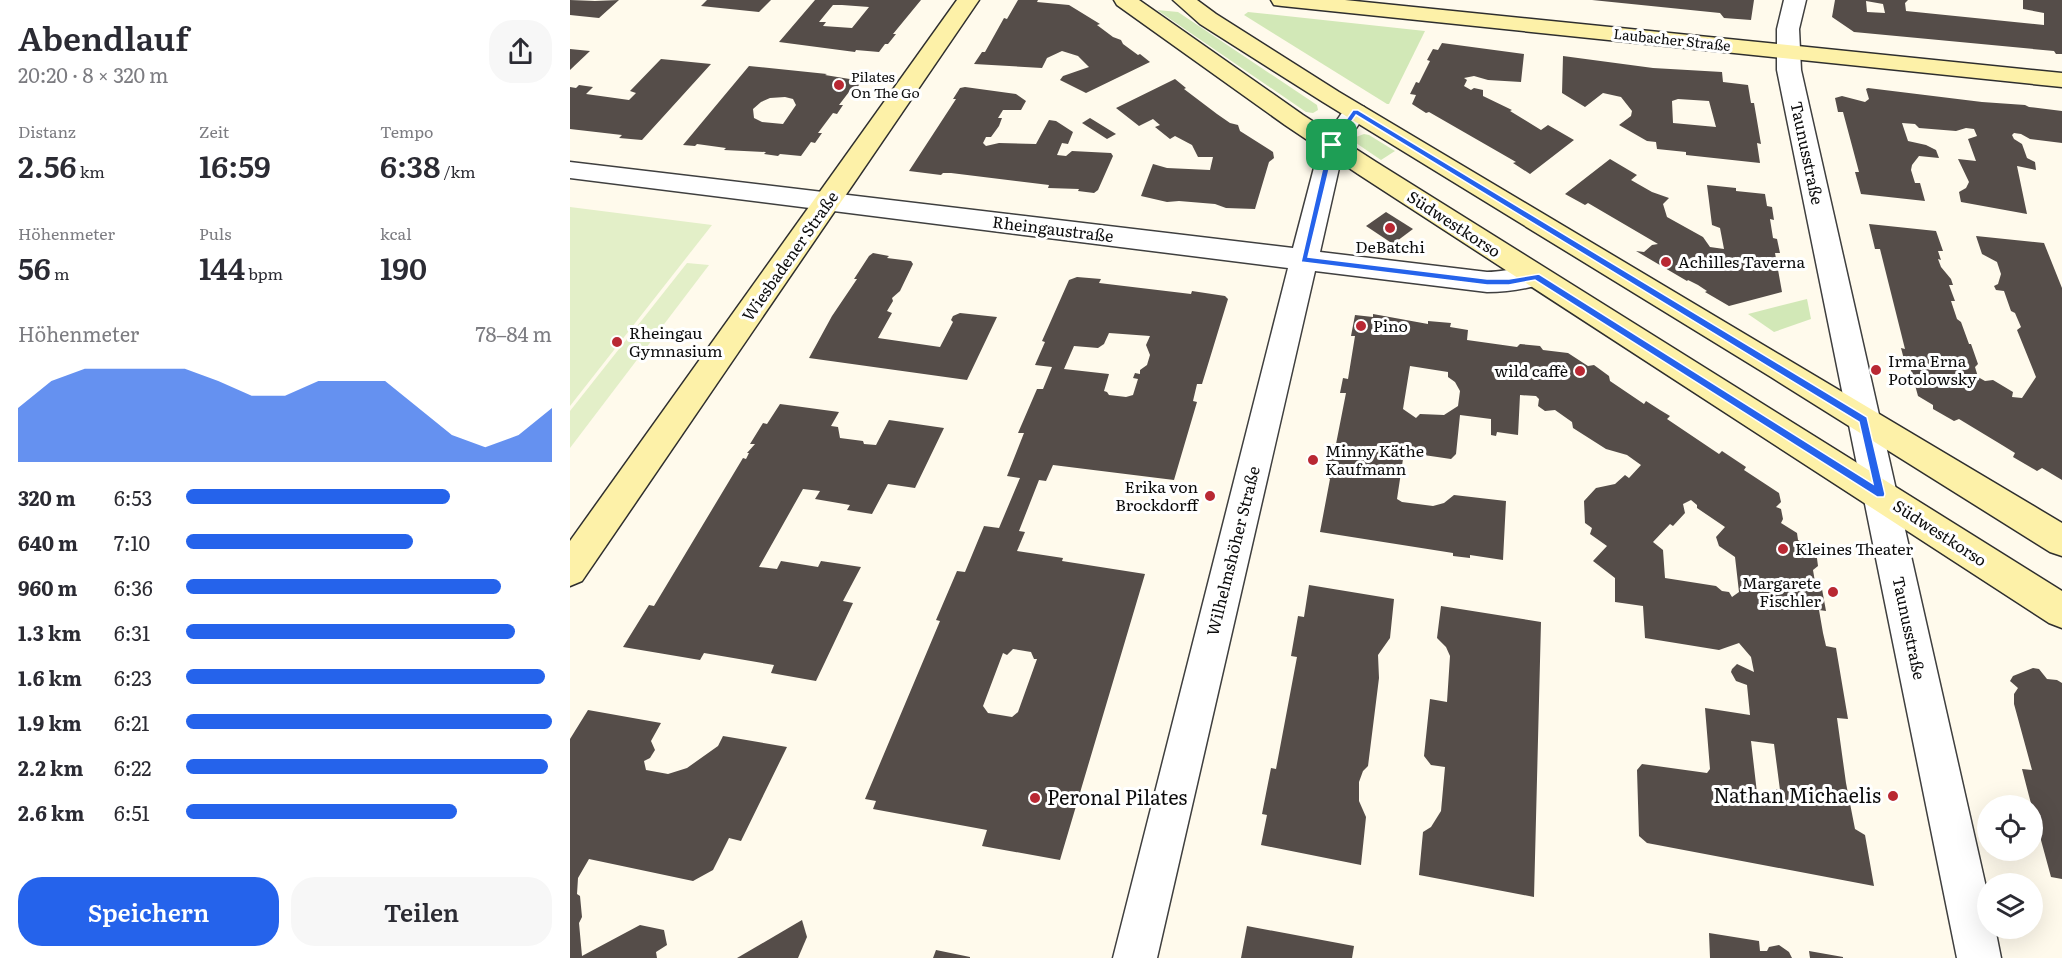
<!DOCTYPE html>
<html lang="de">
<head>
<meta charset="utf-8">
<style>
  :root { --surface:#fff; --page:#f7f7f7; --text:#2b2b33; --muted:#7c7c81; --accent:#2563eb }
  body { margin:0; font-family:Literata,serif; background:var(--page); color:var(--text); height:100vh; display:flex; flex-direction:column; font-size:22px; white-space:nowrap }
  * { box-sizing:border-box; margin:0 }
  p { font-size:20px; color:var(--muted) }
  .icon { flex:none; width:33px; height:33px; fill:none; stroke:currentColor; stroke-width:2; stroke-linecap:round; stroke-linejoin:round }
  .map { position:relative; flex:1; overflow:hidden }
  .side { display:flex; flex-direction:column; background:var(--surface); width:570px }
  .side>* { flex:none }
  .buttons { position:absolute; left:1407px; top:795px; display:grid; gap:12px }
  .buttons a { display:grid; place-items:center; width:66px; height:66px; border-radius:50%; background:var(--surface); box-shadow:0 6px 24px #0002; font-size:30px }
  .pin { position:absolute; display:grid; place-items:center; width:51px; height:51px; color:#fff; margin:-26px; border-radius:12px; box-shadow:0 3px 9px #0006 }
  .round { display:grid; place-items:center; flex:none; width:63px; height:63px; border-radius:24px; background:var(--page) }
  .headline { display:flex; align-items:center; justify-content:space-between; height:102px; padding:0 18px }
  h1 { font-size:33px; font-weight:600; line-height:45px }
  .stats { display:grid; grid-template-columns:repeat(3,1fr); gap:9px; height:102px; padding:6px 18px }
  .stats div { display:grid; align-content:center }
  .stats b { font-size:30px; font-weight:600 }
  .stats small { font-size:16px; font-weight:400 }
  .stats p { font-size:16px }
  .chart { height:168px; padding:12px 18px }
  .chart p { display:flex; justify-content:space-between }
  .chart svg { width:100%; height:108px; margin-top:6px; fill:var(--accent); opacity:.7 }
  .action { display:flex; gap:12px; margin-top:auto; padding:12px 18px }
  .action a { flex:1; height:69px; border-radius:24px; background:var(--accent); color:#fff; font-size:24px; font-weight:600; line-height:69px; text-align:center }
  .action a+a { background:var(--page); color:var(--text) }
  ul { padding:0 18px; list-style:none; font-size:20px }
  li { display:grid; grid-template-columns:96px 72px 1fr; align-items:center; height:45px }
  li i { height:15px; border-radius:8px; background:var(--accent) }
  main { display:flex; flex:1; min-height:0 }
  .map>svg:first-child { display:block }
  .green { fill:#d2e8b7 }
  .pitch { fill:#e3efc8 }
  .building { fill:#554d49; fill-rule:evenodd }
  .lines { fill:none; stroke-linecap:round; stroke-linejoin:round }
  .street-casing { stroke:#3f3f3f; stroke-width:3 }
  .secondary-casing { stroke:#2e2e2e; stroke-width:3 }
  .street { fill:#fff; fill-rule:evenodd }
  .secondary { fill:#fdf1a8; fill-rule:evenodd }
  .route { fill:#2563eb; stroke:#fff; stroke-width:1.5; fill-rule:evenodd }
  .poi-dot { fill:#b92833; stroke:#fff; stroke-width:2 }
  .labels { text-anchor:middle; stroke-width:6; stroke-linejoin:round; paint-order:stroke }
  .far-street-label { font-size:14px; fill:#0c0c0c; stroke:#fff }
  .far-poi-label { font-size:14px; fill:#0c0c0c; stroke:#fff; text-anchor:start }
  .street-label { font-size:16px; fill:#0c0c0c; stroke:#fff }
  .poi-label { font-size:16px; fill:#0c0c0c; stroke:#fff; text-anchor:start }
  .near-poi-label { font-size:20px; fill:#0c0c0c; stroke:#fff; text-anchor:end }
</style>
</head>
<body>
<main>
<section class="side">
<div class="headline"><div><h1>Abendlauf</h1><p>20:20 · 8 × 320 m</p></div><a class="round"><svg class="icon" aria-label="share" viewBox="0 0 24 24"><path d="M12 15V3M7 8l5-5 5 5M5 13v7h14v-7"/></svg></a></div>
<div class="stats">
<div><p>Distanz</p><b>2.56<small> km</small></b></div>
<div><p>Zeit</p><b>16:59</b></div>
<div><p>Tempo</p><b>6:38<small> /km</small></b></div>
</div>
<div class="stats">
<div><p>Höhenmeter</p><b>56<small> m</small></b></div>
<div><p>Puls</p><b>144<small> bpm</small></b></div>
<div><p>kcal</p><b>190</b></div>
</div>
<div class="chart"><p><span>Höhenmeter</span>78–84 m</p>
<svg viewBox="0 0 160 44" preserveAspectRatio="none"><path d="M0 44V22L10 11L20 6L30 6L40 6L50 6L60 11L70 17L80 17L90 11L100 11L110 11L120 22L130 33L140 38L150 33L160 22V44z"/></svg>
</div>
<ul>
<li><b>320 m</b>6:53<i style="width:72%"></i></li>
<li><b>640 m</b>7:10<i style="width:62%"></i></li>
<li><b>960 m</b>6:36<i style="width:86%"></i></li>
<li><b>1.3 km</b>6:31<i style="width:90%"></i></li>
<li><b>1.6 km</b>6:23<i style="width:98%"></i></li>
<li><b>1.9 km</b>6:21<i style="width:100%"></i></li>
<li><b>2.2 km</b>6:22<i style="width:99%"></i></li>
<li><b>2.6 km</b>6:51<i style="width:74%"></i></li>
</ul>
<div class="action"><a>Speichern</a><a>Teilen</a></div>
</section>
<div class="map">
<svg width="1492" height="958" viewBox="0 0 1492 958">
  <rect width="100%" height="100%" fill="#fffaec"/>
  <g class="green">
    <polygon points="587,10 608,12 747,105 748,110 743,113 736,112"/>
    <polygon points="678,12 855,31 819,104 817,104 674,15"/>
    <polygon points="794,134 799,135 825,151 811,160 786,143 786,137"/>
    <polygon points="1237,299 1241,319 1204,332 1178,314"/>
  </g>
  <g class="pitch">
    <polygon points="0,207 142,225 0,406"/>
    <polygon points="117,263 139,265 0,448 0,411"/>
  </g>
  <g class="building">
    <polygon points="0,0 25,1 49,0 29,18 0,15"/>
    <polygon points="137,0 201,0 189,12 131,6"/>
    <path d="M245,0H351L323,34H326L318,44H315L309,52L286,50L285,52L209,42ZM263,5H272L299,7L282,28L253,26L256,22H249Z"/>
    <polygon points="448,0 468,0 467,2 499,5 530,24 527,25 543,37 551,40 553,44 568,55 570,54 580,62 516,93 490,80 493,76 519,67 508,56 492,51 477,58 472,68 404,64 412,52 415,52 434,18 437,19"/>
    <polygon points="1022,0 1184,0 1181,20 1154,18 1150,13"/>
    <path d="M1265,0H1338L1335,3L1336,11L1474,25V13L1453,9V0H1492V54H1486L1484,51L1284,32L1262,17ZM1296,1L1313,4L1315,13L1297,12Z"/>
    <polygon points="872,43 954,54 951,82 918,80 904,76 894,78 897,80 894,86 901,90 904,88 913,90 913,96 942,110 940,111 971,130 978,125 1004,140 960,174 943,163 946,162 859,112 856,113 842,104 846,95 840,94 846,82 849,83 860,61 857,60 863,49 868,50"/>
    <polygon points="0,49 20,51 0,70"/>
    <path d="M993,56L1083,68L1152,72L1153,82L1178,85L1181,103H1184L1191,144L1187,143L1190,163L1116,155V152L1087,149L1086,142L1077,141L1049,125L1061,116L1062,111L1051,97L1033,93L1015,107L992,93ZM1108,99L1139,101L1146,127L1103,123L1102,101Z"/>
    <polygon points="91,59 141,64 72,140 49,138 52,135 0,129 0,87 6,88 9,85 23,87 16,94 59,100 66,93 60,91"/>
    <path d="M179,66L257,74L255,75L292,81L286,89L282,88L269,105H273L267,114L263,113L248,133H252L245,143L241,142L231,156L210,154L208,156L194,154L196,152L154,150L156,148L127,144L125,146L113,145ZM215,97L223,99L226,105L213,124L192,122L184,118L183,109L191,102L200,98Z"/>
    <polygon points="605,79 616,88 614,89 647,114 660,123 668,125 670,131 703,152 704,158 699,162 685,209 656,208 645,204 609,201 597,202 571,196 583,164 597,168 640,170 643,157 628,157 622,145 605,136 600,139 585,127 590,125 583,119 569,126 546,108"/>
    <polygon points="395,87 446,94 456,101 451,110 433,110 428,118 432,118 429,126 421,137 416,137 413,143 416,146 429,143 466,144 479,120 486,121 503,132 498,144 492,143 487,155 496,156 502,151 541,153 543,156 528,190 524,193 508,191 509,189 478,188 479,185 381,173 373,173 371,175 339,171 386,99 383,99 390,88"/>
    <polygon points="1298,88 1412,102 1455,105 1459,107 1492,111 1492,143 1460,139 1451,134 1444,133 1442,135 1444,139 1452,144 1457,158 1465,162 1466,170 1447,166 1457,214 1391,202 1389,192 1396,188 1399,182 1388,159 1406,161 1398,139 1407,136 1404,129 1396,128 1386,131 1349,128 1345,124 1332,123 1338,141 1356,145 1366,150 1369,158 1349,156 1342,165 1341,170 1345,183 1350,183 1355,201 1291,194 1285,172 1289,172 1273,112 1268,112 1265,98 1272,96 1295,102 1299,99 1296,89"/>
    <polygon points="520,118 546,134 537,139 512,123"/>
    <polygon points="1040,159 1067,175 1061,180 1082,192 1099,198 1093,204 1097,217 1133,237 1140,247 1154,249 1150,228 1142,225 1137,185 1166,188 1166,191 1195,194 1197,206 1202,207 1204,220 1200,219 1203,238 1207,239 1210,253 1205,253 1212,292 1159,306 1135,292 1137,291 1128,285 1118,280 1117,281 1066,251 1074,252 1082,245 1088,244 1018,203 1015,205 995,194"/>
    <polygon points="816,212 843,229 823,244 796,226"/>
    <polygon points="1299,224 1366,231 1373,251 1368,251 1371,260 1368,259 1371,267 1381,279 1383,285 1379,285 1385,301 1381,301 1387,319 1391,322 1399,344 1401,344 1408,364 1405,367 1408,377 1415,381 1423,380 1443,392 1442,397 1452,398 1466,377 1447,330 1451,327 1445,313 1441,311 1434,291 1426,290 1424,286 1428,284 1431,274 1427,262 1412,254 1406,236 1474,243 1492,288 1492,480 1472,468 1467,471 1443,457 1445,453 1432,445 1389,419 1384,421 1363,409 1363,405 1348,396 1340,367 1336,367 1331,348 1335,349 1310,249 1305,249"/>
    <polygon points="303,253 319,256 317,258 341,261 343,264 330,291 322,298 323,301 317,311 322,313 308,338 370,347 383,322 381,320 383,316 390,313 427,317 397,380 239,358 262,316 287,279 284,279 299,256"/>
    <path d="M507,277L531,279L529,283L621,294L622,291L655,296L658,299L632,384H627L623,401L627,402L604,480L483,465L476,481L469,480L449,531L455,532L447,551L493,558L492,561L575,574L490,860L412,846L417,830L303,809L306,801L295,799L370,621L366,620L387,571L395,572L414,526L429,528L450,478L437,476L454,433H448L467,389H473L482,367L465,365L475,342L472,341L499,280ZM539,333L580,336L576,345L580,355L577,365L570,370V374L565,373L563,378L568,379L563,395L556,397L539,395L537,392L534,391L539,374L494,369L504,346L528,348L534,344ZM443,649L461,652L464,659H467L448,712L442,717L418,713L413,706L433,653L437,655Z"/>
    <path d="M803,314L858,324V321L881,323L880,327L898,330L897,340L947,347L950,344L970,346L973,350L998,353L1018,366L1024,365L1039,376L1040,381L1074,404L1076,401L1090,410L1100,416L1097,419L1149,454L1152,451L1176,467L1174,470L1209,493L1211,502L1206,507L1211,509L1213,519L1211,523L1227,533L1228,540L1246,551L1248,566L1243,570L1246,588L1252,589L1256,611L1249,610L1253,633L1256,646L1266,648L1278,719L1267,718L1276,783L1285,829L1295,835L1304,886L1077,843L1069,836L1067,770L1072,764L1137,773L1140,769L1135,708L1180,715L1177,685L1166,681L1161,672L1162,669L1167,664L1184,672L1181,657L1169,643L1149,650L1075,638L1073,606L1045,602V578L1023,561L1037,546L1020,534L1022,528L1015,523L1014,501L1026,488L1045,484L1055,475L1059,478L1071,465L1057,455L1036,449L1003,428L1002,422L985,410L975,411L968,406L969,399L966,396L950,395L948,435L927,432L926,436L921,435V419L890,415L886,454L881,459L840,453L833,459L827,499L832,502L863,506L874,503L884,495L936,501L933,560L900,555V558L883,556V553L750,532L760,479L755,475L761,445L766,444L776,393H770L773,378L778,379L785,336H781L785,315L803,317ZM840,366L878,372V377L885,382L890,391L888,406L874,415L850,414L846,418L833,409ZM1121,500L1127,505V508L1155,527L1146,537L1149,546L1165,557L1169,592L1162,597L1159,592L1152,591L1146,586L1095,578L1093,550L1083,542L1100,524L1103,526L1115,513L1113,504ZM1181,741L1204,744L1210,790L1206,789V796L1187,793Z"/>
    <polygon points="210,404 269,412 261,426 268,427 270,438 293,441 294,444 306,445 319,420 374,428 345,488 318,484 302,514 277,510 280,505 245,499 250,491 233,489 189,567 207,569 211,561 248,567 251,561 291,567 273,601 283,603 246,681 201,673 204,665 134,653 130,660 53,647 79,605 84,606 173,458 176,459 179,453 177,453 185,444 180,444 193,423 197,424"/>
    <polygon points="739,585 824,599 820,638 808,655 809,678 798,766 793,771 789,782 789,801 796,817 791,865 691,845 697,815 692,814 701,768 706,769 727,657 721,656 728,616 734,617"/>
    <polygon points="871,606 971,622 964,897 849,875 853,832 861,827 871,811 875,767 861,765 854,756 860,699 877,702 880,656 876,647 867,638"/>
    <polygon points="1463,668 1469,669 1477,679 1487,680 1492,683 1492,879 1481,877 1459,796 1452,769 1462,770 1444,704 1444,694 1448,688 1440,681 1443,676"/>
    <polygon points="18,710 91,723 81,741 85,750 80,758 74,761 76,770 98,774 117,768 148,746 153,736 217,747 171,841 159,838 143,870 123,881 19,859 8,878 7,894 10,896 12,917 9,923 12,956 70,925 94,930 97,945 86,952 87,958 0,958 0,739"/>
    <polygon points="232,920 237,937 228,958 167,958"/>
    <polygon points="677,926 784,946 782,958 671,958"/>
    <polygon points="1139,933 1189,941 1190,951 1197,951 1199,947 1209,945 1219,952 1222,958 1140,958"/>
    <polygon points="366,950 400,957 400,958 363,958"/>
    <polygon points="1239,951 1273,957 1273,958 1240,958"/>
  </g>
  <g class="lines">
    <defs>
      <g id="street">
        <polygon points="1214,0 1236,0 1229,29 1231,70 1418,896 1418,928 1425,928 1431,958 1387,958 1207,70 1207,29"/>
        <path d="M785,104L794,107L797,112L774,146L750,252L917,272C935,272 961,264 976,269L980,276L976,283C956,289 938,292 917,292L745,271L587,958H543L718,268L0,178V162L723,248L750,145L776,107Z"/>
      </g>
      <g id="secondary">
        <polygon points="387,0 409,0 12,581 0,586 0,541"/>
        <polygon points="544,0 569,0 733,115 806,162 1492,591 1492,628 1479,623 788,174 715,125 547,5"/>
        <polygon points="603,0 627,0 646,14 769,92 1492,523 1492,556 1480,552 1201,377 753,102 630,24"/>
        <polygon points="701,0 775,0 1492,73 1492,87 712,6 704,5"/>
      </g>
    </defs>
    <use href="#street" class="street-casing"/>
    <use href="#secondary" class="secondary-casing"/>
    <use href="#street" class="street"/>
    <use href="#secondary" class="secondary"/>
  </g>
  <path class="route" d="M783,110H788L1297,417L1315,494L1314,497H1307L965,280L939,285H917L731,262L758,145ZM786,115L1289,422L1303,484L969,274L939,279H917L738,257L765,145Z"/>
  <g class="poi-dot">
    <circle cx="269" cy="85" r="6"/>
    <circle cx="820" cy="228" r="6"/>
    <circle cx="1096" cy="262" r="6"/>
    <circle cx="791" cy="326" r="6"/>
    <circle cx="47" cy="342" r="6"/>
    <circle cx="1306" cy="370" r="6"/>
    <circle cx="1010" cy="371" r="6"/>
    <circle cx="743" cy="460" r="6"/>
    <circle cx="640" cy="496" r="6"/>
    <circle cx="1213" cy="549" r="6"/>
    <circle cx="1263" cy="592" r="6"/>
    <circle cx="1323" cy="796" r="6"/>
    <circle cx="465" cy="798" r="6"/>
  </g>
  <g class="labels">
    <g class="far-street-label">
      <text transform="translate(1102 40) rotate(6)" y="5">Laubacher Straße</text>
    </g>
    <g class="far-poi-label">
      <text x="281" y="82">Pilates<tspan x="281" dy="16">On The Go</tspan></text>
    </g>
    <g class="street-label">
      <text transform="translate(1237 153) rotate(78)" y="6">Taunusstraße</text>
      <text transform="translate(884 224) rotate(33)" y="6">Südwestkorso</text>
      <text transform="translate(483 229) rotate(7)" y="6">Rheingaustraße</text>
      <text transform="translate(220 256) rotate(-55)" y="6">Wiesbadener Straße</text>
      <text transform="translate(1370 533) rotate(33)" y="6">Südwestkorso</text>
      <text transform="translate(663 551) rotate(-76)" y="6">Wilhelmshöher Straße</text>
      <text transform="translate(1339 628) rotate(78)" y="6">Taunusstraße</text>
    </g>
    <g class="poi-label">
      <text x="820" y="253" text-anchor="middle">DeBatchi</text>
      <text x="1108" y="268">Achilles Taverna</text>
      <text x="803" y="332">Pino</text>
      <text x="59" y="339">Rheingau<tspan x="59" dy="18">Gymnasium</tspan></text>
      <text x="1318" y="367">Irma Erna<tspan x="1318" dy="18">Potolowsky</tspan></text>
      <text x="998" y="377" text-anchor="end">wild caffè</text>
      <text x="755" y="457">Minny Käthe<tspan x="755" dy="18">Kaufmann</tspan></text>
      <text x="628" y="493" text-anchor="end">Erika von<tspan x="628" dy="18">Brockdorff</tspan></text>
      <text x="1225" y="555">Kleines Theater</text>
      <text x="1251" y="589" text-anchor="end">Margarete<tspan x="1251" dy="18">Fischler</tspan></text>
    </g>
    <g class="near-poi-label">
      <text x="1311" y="803">Nathan Michaelis</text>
      <text x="477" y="805" text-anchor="start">Peronal Pilates</text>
    </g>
  </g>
</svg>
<div class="buttons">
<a><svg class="icon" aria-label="locate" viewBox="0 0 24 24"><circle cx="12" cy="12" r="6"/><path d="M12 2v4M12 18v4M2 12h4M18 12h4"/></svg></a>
<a><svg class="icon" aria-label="layers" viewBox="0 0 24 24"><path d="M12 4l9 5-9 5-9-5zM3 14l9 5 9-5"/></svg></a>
</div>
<div class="pin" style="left:762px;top:145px;background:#1e9e55"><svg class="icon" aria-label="arrive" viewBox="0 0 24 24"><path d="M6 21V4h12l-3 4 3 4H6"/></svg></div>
</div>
</main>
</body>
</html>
